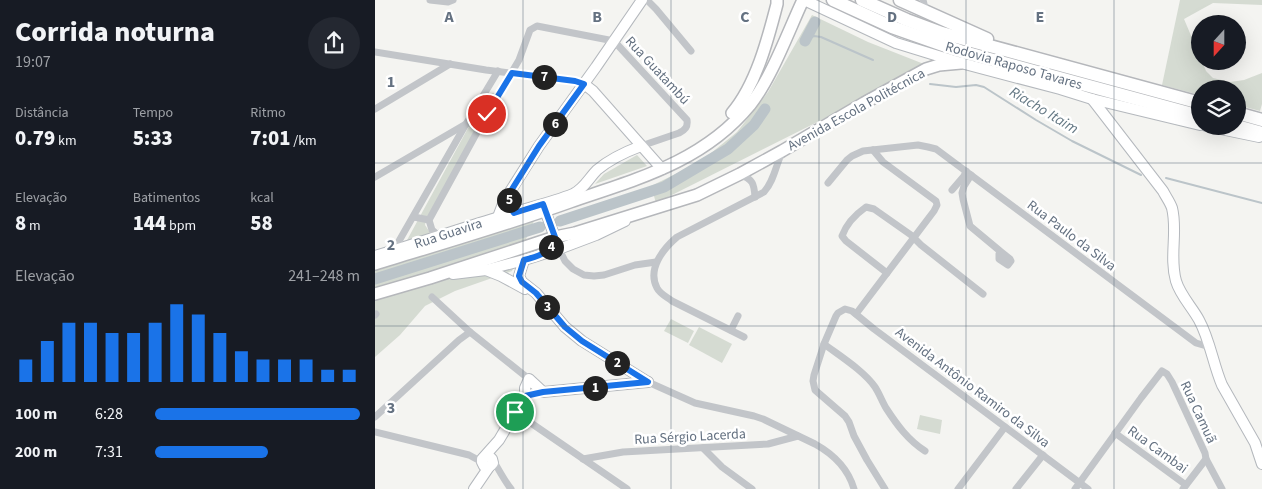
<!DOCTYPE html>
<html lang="pt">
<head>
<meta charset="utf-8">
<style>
  :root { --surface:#171b24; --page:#242831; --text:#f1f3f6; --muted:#9ea1a6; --accent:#1a73e8 }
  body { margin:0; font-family:"Source Sans 3",sans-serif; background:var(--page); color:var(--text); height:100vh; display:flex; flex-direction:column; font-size:19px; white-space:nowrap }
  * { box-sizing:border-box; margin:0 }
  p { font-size:16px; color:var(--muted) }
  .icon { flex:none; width:28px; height:28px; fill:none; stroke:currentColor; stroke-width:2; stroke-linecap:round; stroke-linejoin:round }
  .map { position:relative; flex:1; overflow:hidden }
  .drawer { display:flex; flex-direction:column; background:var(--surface); width:375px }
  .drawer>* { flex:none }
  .needle { width:32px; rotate:201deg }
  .fabs { position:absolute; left:816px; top:15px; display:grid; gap:10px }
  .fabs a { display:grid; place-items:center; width:55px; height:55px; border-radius:50%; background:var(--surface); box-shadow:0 5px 20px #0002; font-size:25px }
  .pin { position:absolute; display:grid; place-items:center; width:42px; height:42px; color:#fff; margin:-21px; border:2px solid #fff; border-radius:50%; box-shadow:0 1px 5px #0007 }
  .km { position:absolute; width:25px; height:25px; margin:-12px; border-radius:50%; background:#222; color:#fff; font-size:14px; line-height:25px; text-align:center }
  .round { display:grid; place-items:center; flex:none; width:52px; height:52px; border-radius:26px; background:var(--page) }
  .headline { display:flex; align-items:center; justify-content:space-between; height:85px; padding:0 15px }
  h1 { font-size:28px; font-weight:800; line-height:38px }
  .metrics { display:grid; grid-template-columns:repeat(3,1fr); gap:8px; height:85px; padding:5px 15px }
  .metrics div { display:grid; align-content:center }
  .metrics b { font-size:21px; font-weight:800 }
  .metrics small { font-size:14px; font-weight:400 }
  .metrics p { font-size:14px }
  .chart { height:140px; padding:10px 15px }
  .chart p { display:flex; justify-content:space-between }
  .chart svg { width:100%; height:90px; margin-top:5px; stroke:var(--accent); stroke-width:6 }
  ul { padding:0 15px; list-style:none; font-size:16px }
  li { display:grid; grid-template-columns:80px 60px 1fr; align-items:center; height:38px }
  li i { height:12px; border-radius:6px; background:var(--accent) }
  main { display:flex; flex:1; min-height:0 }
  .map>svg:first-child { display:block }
  .green { fill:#d5dbd2 }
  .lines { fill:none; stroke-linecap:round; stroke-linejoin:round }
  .stream { stroke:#bbc4c9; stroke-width:2 }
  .river { stroke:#bbc4c9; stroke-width:11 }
  .secondary-casing { stroke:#b4b8bd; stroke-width:12 }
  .trunk-casing { stroke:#b5b7bb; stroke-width:14 }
  .motorway-casing { stroke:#b5b7bb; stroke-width:15 }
  .minor { stroke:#c2c5c9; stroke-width:7 }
  .secondary { stroke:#fff; stroke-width:10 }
  .trunk { stroke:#fff; stroke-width:11 }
  .motorway { stroke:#fff; stroke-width:12 }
  .route-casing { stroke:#fff; stroke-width:10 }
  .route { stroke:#1a73e8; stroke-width:6 }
  .grid { fill:none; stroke:#647181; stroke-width:1; stroke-opacity:0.55 }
  .labels { text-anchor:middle; stroke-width:5; stroke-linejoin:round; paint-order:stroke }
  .street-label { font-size:14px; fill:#647181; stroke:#fff }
  .water-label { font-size:15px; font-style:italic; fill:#657985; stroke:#fff }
  .grid-label { font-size:16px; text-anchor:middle; font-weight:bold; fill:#647181; stroke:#fff; stroke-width:5; stroke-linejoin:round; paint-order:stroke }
</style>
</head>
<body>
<main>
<section class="drawer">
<div class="headline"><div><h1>Corrida noturna</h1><p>19:07</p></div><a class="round"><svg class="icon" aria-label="share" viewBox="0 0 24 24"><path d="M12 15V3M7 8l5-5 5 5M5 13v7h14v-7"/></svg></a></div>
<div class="metrics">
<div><p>Distância</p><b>0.79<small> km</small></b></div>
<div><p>Tempo</p><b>5:33</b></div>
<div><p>Ritmo</p><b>7:01<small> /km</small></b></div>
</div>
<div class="metrics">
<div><p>Elevação</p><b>8<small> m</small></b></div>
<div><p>Batimentos</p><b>144<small> bpm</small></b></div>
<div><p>kcal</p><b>58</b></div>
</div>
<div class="chart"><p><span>Elevação</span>241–248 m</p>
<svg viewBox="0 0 160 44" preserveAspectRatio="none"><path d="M5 44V33M15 44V24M25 44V15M35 44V15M45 44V20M55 44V20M65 44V15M75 44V6M85 44V11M95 44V20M105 44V29M115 44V33M125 44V33M135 44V33M145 44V38M155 44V38"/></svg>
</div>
<ul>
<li><b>100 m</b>6:28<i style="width:100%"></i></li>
<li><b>200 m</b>7:31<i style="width:55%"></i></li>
</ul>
</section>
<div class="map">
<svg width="887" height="489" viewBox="0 0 887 489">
  <rect width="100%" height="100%" fill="#f4f4f1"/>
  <g class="green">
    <polygon points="805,0 887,0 887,5 838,3 809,19 825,57 825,61 827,61 831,71 838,78 855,82 869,80 887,73 887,104 885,111 863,105 862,89 825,89 825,95 787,85"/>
    <polygon points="437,15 493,42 554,66 281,203 276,186 325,162 362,132 393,92"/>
    <polygon points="122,92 51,220 50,225 56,234 31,242 111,95"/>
    <polygon points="262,155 272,166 220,184 229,174"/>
    <polygon points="159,221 137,271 80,291 50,306 25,335 0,357 0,269"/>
    <polygon points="296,319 319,331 313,343 289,331"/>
    <polygon points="324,327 357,344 347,363 314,345"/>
    <polygon points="545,415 567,420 565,434 542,429"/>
  </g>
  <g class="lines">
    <g class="stream">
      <polyline points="430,41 439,36 446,37 498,60"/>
      <polyline points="555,84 581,87 601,85 609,87 661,120 697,141 766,175"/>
      <polyline points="791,178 887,203"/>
    </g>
    <g class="river">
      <polyline points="430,41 440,22"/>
      <polyline points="185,221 289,187 353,149 379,125 390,109"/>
      <polyline points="0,279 165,227"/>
    </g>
    <defs>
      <g id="secondary">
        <polyline points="429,0 521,43 586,63 685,89 717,99 825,125"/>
        <polyline points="209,84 218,91 287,169"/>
        <path d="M717,99L788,191C791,197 795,202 797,208C803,231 794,257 801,281C805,295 817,307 824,320C835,340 838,364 847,385L880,443L887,464"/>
        <polyline points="831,126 884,137"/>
        <polyline points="168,205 182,243"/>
        <polyline points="123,217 129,201 164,146 221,67 267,0"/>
        <path d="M0,256C41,244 81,230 121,218C146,209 173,204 198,194C209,189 214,178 222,170C235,159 250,152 266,146"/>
        <polyline points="149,260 144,276 147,282 161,293 190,327 207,341 273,382"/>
        <polyline points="111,270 126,276 150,289"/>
        <polyline points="78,274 111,270 149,260 184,249 221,235 250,221"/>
        <path d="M110,456H114L117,459L118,463C115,467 112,468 109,466L107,462V459L124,440L150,396V388L154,379L168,392L273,382"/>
        <polyline points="99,489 114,467"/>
      </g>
      <g id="trunk">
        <path d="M357,113C381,85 393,39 402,4V0"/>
        <path d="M0,264C65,244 131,225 195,202C262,179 328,162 375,105C397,77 413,32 428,0"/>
        <polyline points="0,294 55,278 180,237 200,233 322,195 365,174 407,151 489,103 551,69 564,65 586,63"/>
      </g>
      <g id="motorway">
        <polyline points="458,0 517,27 585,51 825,116"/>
        <polyline points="487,0 532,20 567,33 825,103"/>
        <polyline points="525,0 612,39"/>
        <polyline points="862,113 887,120"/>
        <polyline points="862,126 887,133"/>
      </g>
    </defs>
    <use href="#secondary" class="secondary-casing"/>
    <use href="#trunk" class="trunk-casing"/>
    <use href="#motorway" class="motorway-casing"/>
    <g class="minor">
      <polyline points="55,0 73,2 78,0"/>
      <polyline points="272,0 281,9 316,51"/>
      <polyline points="548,0 551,12"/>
      <polyline points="0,52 111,70 200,81 209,84"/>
      <polyline points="0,109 75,64"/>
      <path d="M365,174C378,180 379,183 380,197"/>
      <polyline points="596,175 589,186 587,193 588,199 595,226 625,251 624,254 624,259 633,265 636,261 635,259 625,251"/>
      <polyline points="0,177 91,124 112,114"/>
      <polyline points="453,183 472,160 477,156 488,151 543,145 553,147 561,149 821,343 835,347"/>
      <polyline points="577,190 589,176 591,171"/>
      <polyline points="39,217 54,220"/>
      <path d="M64,236L57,230L54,220L112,114L144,60L155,30L162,26L239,41L312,120C313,127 310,130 304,133L266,146"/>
      <polyline points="184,249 190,261 198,269 209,275 219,276 229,275 260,265 281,262"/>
      <polyline points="21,250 24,241 91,124 123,71"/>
      <path d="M512,273L471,241L467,236C471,225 481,214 491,207L499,209L536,235L546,245L608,294"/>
      <polyline points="57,297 95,332 154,379"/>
      <polyline points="481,314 559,211 562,205 561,201 508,162 498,150"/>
      <polyline points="0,315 1,314"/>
      <polyline points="356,330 363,316"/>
      <path d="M369,337L297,301C292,297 285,294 282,288C272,269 288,249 302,237L389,192C399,181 401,165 407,152"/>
      <path d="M449,344C465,356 489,371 500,387C504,393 507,401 511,408C522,425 533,440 550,451"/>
      <path d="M273,382L320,403L379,416L388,419L440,444C458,454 473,468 479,489"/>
      <polyline points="140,412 252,489"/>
      <polyline points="0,417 84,340 95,332"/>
      <polyline points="0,432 94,455 107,462"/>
      <polyline points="740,433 811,485"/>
      <polyline points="328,448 347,467 377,489"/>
      <polyline points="208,459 248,452 393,444 423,436"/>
      <polyline points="831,459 847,489"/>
      <path d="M118,460C124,470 129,480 136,489"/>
      <polyline points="510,489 492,460 479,436 474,422 470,416 440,390 438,381 439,375 449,344 461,316 463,313 470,309 477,311 499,329 713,489"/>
      <polyline points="583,489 630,427"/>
      <polyline points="641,489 668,455"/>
      <polyline points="700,489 766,398 787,371 792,374 797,382 830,453 831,459 808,489"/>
    </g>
    <use href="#secondary" class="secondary"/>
    <use href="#trunk" class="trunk"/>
    <use href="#motorway" class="motorway"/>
  </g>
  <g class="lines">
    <defs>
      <path id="route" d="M112,114L137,73L200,81L209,84L164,146L134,194V206L139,213L168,204L180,237C173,255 166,255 149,260L144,276L147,282L161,293L190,327L207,341L273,382L168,392L150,396L140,412"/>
    </defs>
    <use href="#route" class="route-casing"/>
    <use href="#route" class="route"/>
  </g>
  <path class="grid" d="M148,0V489M296,0V489M444,0V489M591,0V489M739,0V489M0,163H887M0,326H887"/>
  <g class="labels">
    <g class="street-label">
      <text transform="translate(639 65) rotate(16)" y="5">Rodovia Raposo Tavares</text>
      <text transform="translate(283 70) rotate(47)" y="5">Rua Guatambú</text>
      <text transform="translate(481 109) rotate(-29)" y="5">Avenida Escola Politécnica</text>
      <text transform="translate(73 233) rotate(-18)" y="5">Rua Guavira</text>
      <text transform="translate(697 235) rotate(37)" y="5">Rua Paulo da Silva</text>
      <text transform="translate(598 387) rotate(37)" y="5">Avenida Antônio Ramiro da Silva</text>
      <text transform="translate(824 412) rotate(65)" y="5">Rua Camuã</text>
      <text transform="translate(315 436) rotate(-3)" y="5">Rua Sérgio Lacerda</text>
      <text transform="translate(783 449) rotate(36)" y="5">Rua Cambai</text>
    </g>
    <g class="water-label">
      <text transform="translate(669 110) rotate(31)" y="5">Riacho Itaim</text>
    </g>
  </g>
  <g class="grid-label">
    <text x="74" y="22">A</text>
    <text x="222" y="22">B</text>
    <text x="370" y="22">C</text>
    <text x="517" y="22">D</text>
    <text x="665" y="22">E</text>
    <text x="16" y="87">1</text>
    <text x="16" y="250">2</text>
    <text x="16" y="413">3</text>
  </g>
</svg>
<div class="fabs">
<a><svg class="needle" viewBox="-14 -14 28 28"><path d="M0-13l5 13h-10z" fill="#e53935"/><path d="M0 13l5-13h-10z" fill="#9ea1a6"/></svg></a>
<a><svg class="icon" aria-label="layers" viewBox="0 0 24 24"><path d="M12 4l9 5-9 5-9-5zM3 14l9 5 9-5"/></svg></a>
</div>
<div class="pin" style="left:140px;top:412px;background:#1e9e55"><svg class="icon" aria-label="arrive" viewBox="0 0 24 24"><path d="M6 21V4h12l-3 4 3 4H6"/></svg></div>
<div class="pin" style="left:112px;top:114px;background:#d93025"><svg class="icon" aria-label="check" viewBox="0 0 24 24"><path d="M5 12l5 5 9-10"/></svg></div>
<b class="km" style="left:220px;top:388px">1</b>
<b class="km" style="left:242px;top:363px">2</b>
<b class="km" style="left:172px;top:307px">3</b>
<b class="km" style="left:176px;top:247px">4</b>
<b class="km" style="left:134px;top:200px">5</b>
<b class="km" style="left:180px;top:124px">6</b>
<b class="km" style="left:169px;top:77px">7</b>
</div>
</main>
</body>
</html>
